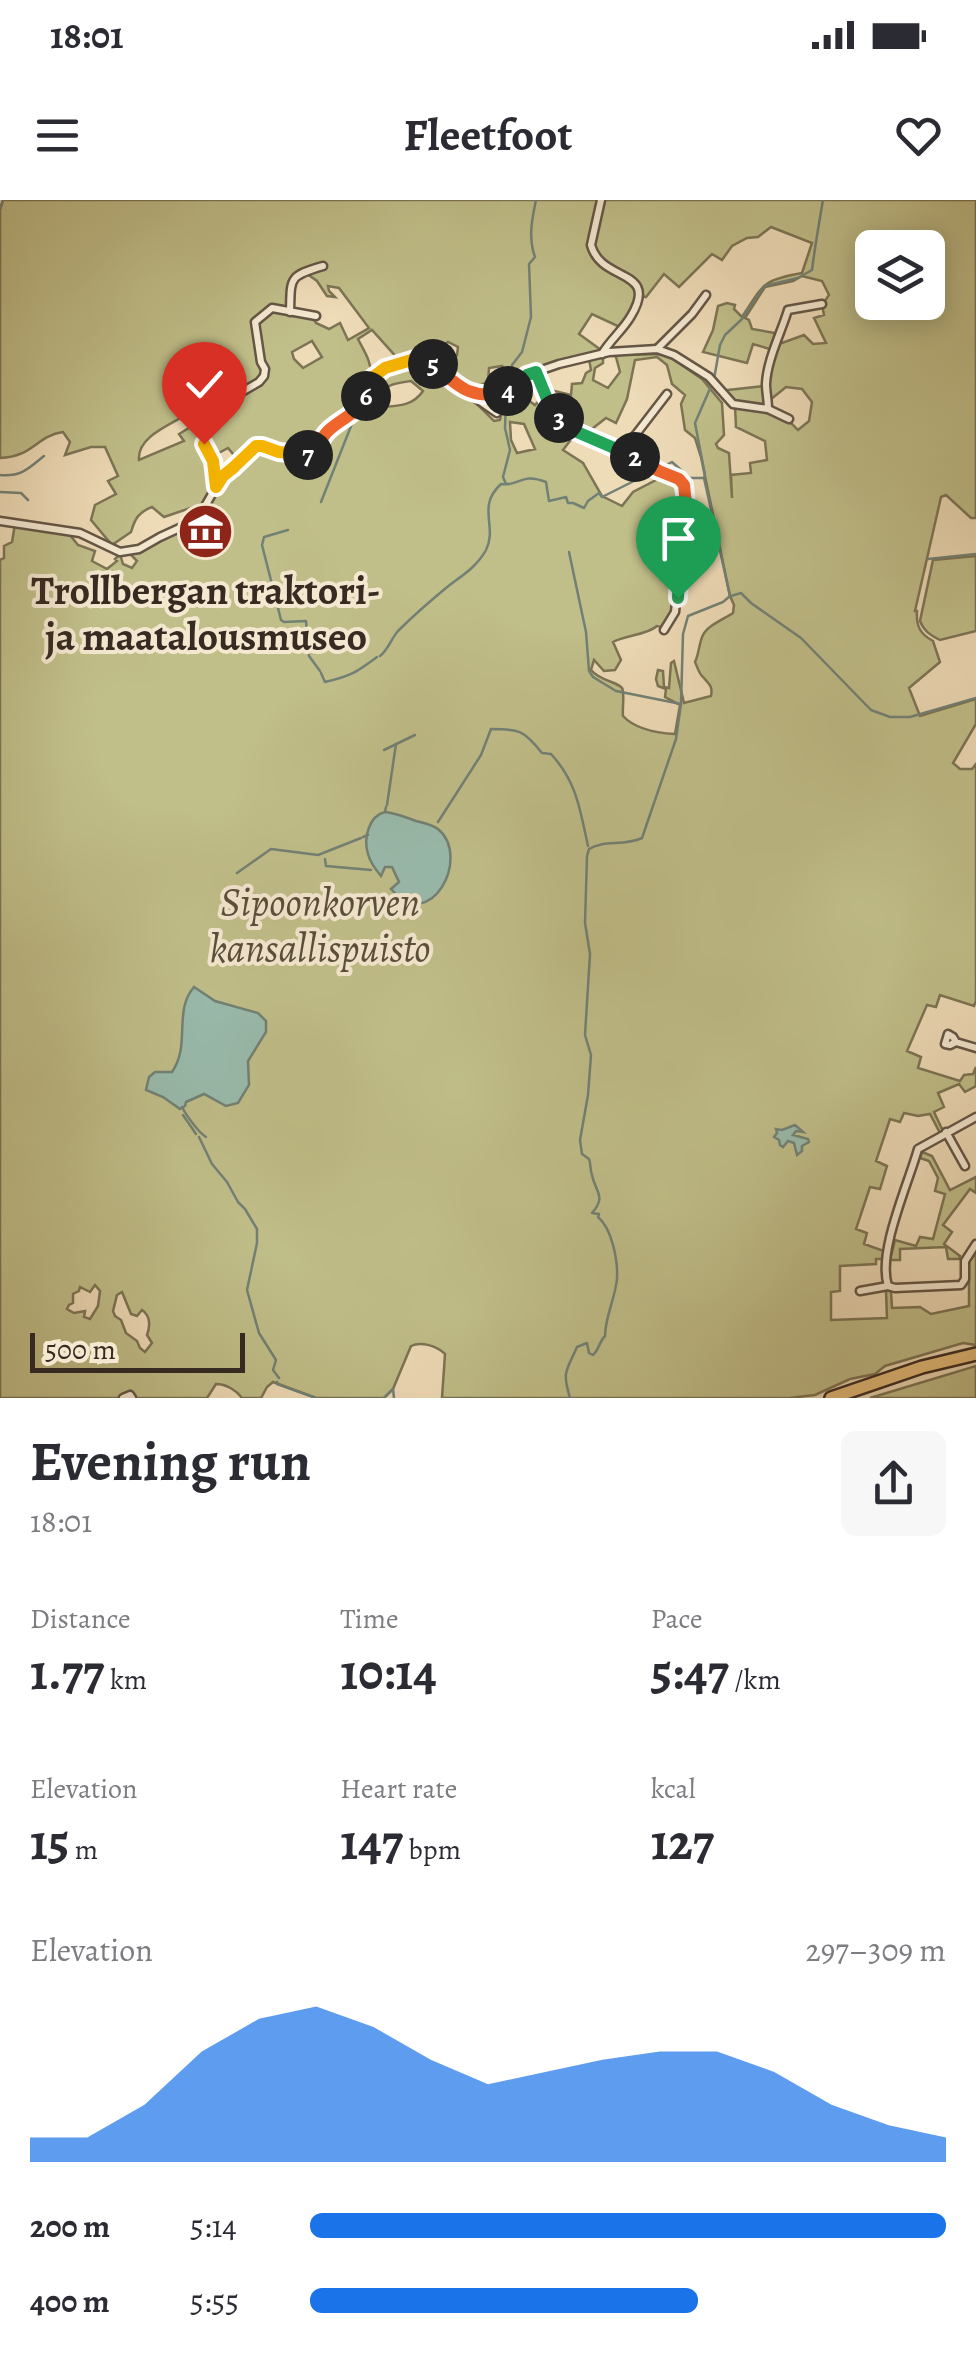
<!DOCTYPE html>
<html lang="en">
<head>
<meta charset="utf-8">
<style>
  :root { --surface:#fff; --page:#f7f7f7; --text:#2b2b33; --muted:#7c7c81; --accent:#1a73e8 }
  body { margin:0; font-family:Alegreya,serif; background:var(--page); color:var(--text); height:100vh; display:flex; flex-direction:column; font-size:38px; white-space:nowrap }
  * { box-sizing:border-box; margin:0 }
  p { font-size:32px; color:var(--muted) }
  .icon { flex:none; width:55px; height:55px; fill:none; stroke:currentColor; stroke-width:2; stroke-linecap:round; stroke-linejoin:round }
  .map { position:relative; height:1198px; overflow:hidden }
  .details { display:flex; flex-direction:column; background:var(--surface); flex:1 }
  .details>* { flex:none }
  .buttons { position:absolute; left:855px; top:30px; display:grid; gap:20px }
  .buttons a { display:grid; place-items:center; width:90px; height:90px; border-radius:15px; background:var(--surface); box-shadow:0 5px 25px #0003; font-size:50px }
  .scale { position:absolute; left:30px; bottom:25px; width:215px; box-sizing:border-box; padding-left:10px; border:5px solid #372a21; border-top:0; font-size:28px; line-height:35px; white-space:nowrap; color:#372a21; -webkit-text-stroke:8px #f4e8d0; paint-order:stroke }
  .pin { position:absolute; display:grid; place-items:center; width:85px; height:85px; color:#fff; margin:-102px -42px; border-radius:50% 50% 50% 0; rotate:-45deg; box-shadow:0 0 10px #0007 }
  .pin .icon { rotate:45deg }
  .km { position:absolute; width:50px; height:50px; margin:-25px; border-radius:50%; background:#222; color:#fff; font-size:28px; line-height:50px; text-align:center }
  .round { display:grid; place-items:center; flex:none; width:105px; height:105px; border-radius:15px; background:var(--page) }
  .summary { display:flex; align-items:center; justify-content:space-between; height:170px; padding:0 30px }
  h1 { font-size:55px; font-weight:700; line-height:75px }
  .metrics { display:grid; grid-template-columns:repeat(3,1fr); gap:15px; height:170px; padding:10px 30px }
  .metrics div { display:grid; align-content:center }
  .metrics b { font-size:50px; font-weight:700 }
  .metrics small { font-size:28px; font-weight:400 }
  .metrics p { font-size:28px }
  .chart { height:280px; padding:20px 30px }
  .chart p { display:flex; justify-content:space-between }
  .chart svg { width:100%; height:180px; margin-top:10px; fill:var(--accent); opacity:.7 }
  ul { padding:0 30px; list-style:none; font-size:32px }
  li { display:grid; grid-template-columns:160px 120px 1fr; align-items:center; height:75px }
  li i { height:25px; border-radius:12px; background:var(--accent) }
  .status { display:flex; justify-content:space-between; align-items:center; height:70px; padding:0 50px; background:var(--surface); direction:ltr }
  .status svg { height:28px; fill:currentColor }
  header { display:flex; justify-content:space-between; align-items:center; height:130px; padding:0 30px; background:var(--surface); font-size:45px; font-weight:700 }
  .map>svg:first-child { display:block }
  .green { fill:#c0be89; stroke:#7c7455; stroke-width:2.5; fill-rule:evenodd }
  .water { fill:#99bbad; stroke:#728175; stroke-width:2.5 }
  .lines { fill:none; stroke-linecap:round; stroke-linejoin:round }
  .stream { stroke:#728175; stroke-width:2.5 }
  .minor-casing { stroke:#655646; stroke-width:11 }
  .highway-casing { stroke:#372a21; stroke-width:16 }
  .minor { stroke:#f4e8d0; stroke-width:6 }
  .highway { stroke:#e7be7c; stroke-width:11 }
  .split-1-casing { stroke:#fff; stroke-width:20 }
  .split-2-casing { stroke:#fff; stroke-width:20 }
  .split-3-casing { stroke:#fff; stroke-width:20 }
  .split-4-casing { stroke:#fff; stroke-width:20 }
  .split-5-casing { stroke:#fff; stroke-width:20 }
  .split-6-casing { stroke:#fff; stroke-width:20 }
  .split-7-casing { stroke:#fff; stroke-width:20 }
  .split-8-casing { stroke:#fff; stroke-width:20 }
  .split-9-casing { stroke:#fff; stroke-width:20 }
  .split-1 { stroke:#22a559; stroke-width:12 }
  .split-2 { stroke:#f0652b; stroke-width:12 }
  .split-3 { stroke:#22a559; stroke-width:12 }
  .split-4 { stroke:#22a559; stroke-width:12 }
  .split-5 { stroke:#f0652b; stroke-width:12 }
  .split-6 { stroke:#f5b400; stroke-width:12 }
  .split-7 { stroke:#f0652b; stroke-width:12 }
  .split-8 { stroke:#f5b400; stroke-width:12 }
  .split-9 { stroke:#f5b400; stroke-width:12 }
  .labels { text-anchor:middle; stroke-width:8; stroke-linejoin:round; paint-order:stroke }
  .poi-label { font-size:40px; font-weight:bold; fill:#372a21; stroke:#f4e8d0 }
  .park-label { font-size:40px; font-style:italic; fill:#594f3b; stroke:#f4e8d0 }
</style>
</head>
<body>
<div class="status"><b>18:01</b><svg viewBox="0 0 49 12"><path d="M0 12V9h3v3zM5 12V6h3v6zM10 12V3h3v9zM15 12V0h3v12zM26 1h20v11H26zM47 4h2v5h-2z"/></svg></div>
<header><svg class="icon" aria-label="menu" viewBox="0 0 24 24"><path d="M4 6h16M4 12h16M4 18h16"/></svg>Fleetfoot<svg class="icon" aria-label="heart" viewBox="0 0 24 24"><path d="M12 20l-8-8c-3-5 5-10 8-4 3-6 11-1 8 4z"/></svg></header>
<div class="map">
<svg width="976" height="1198" viewBox="0 0 976 1198">
  <rect width="100%" height="100%" fill="#eedbb7"/>
  <filter id="stains"><feTurbulence type="fractalNoise" baseFrequency=".002" numOctaves="4"/><feColorMatrix values="0 0 0 0 .2 0 0 0 0 .09 0 0 0 0 .02 0 0 0 .5 -.17"/></filter>
  <radialGradient id="worn" r=".72"><stop offset=".6" stop-color="#630" stop-opacity="0"/><stop offset="1" stop-color="#630" stop-opacity=".3"/></radialGradient>
  <g class="green">
    <path d="M3,0H600L592,53L631,81L640,94L622,128L592,114L579,134L601,150L523,171L510,184L502,166L489,168L488,182L472,189L453,177L456,170L453,160L457,155L458,147L448,142L440,147L432,141L417,157L400,161L372,130L358,139C364,151 372,162 371,177C370,200 328,235 311,253L279,251L262,245L239,261L228,248L215,255L219,266L225,273L208,302L164,317L152,307C139,312 135,318 131,332L112,345L91,320L95,305L116,294L108,281L118,276L105,247H91L65,255L70,242L63,232C36,236 33,257 0,258V9ZM303,71L317,81L327,96L335,97L329,91L328,86L339,88L369,128L348,140L340,123L329,129L316,123L313,117L288,112C289,94 286,80 303,71ZM312,141L322,157L303,168L294,159L292,152ZM184,216L192,226L179,234L184,241L139,260C137,238 167,226 184,216Z"/>
    <path d="M603,0H976V318H971L946,295L941,297L915,411H917C916,426 920,434 933,441L940,462L909,488L920,516L976,499V524L953,563L960,569H972L976,564V801L974,806L940,795L936,807L927,805L907,851L921,857L918,868L960,881L964,875L973,874L976,867V886L965,892L959,884L938,893L944,907L934,912L943,931L940,933L930,914L918,916L904,913L900,922L890,919L876,961L887,966L880,989L870,987L856,1029L867,1033L864,1044L884,1051L882,1059H876V1064L840,1066V1091L831,1092V1120L887,1118L886,1091H891L892,1108L920,1107L931,1114L969,1106V1062L976,1052V1145L963,1143L885,1166L875,1174L850,1179L815,1195L789,1198H442L445,1154C437,1146 421,1141 411,1146L393,1189L384,1198H316L273,1182L267,1187L261,1198H242C236,1190 226,1184 216,1184L207,1198H0V360L4,358V346L12,342L15,324L69,334L78,345L95,351L92,361L107,369L117,361L115,359L120,354L123,364L132,368L137,361L129,353L176,332C190,341 201,346 217,342L216,317L207,308C212,298 217,286 224,278C230,271 249,254 256,248L306,257L313,256L330,231L360,210L371,184L379,173L418,160L430,164L467,194L494,221L500,220L503,205L492,197L500,196L507,201L506,195L528,176H531L518,193L535,205L550,190L571,195L572,184L582,183L586,173L591,170L589,159L603,155V163L595,168L593,180L608,188L620,172L616,157L612,155L662,154L670,157L702,179L722,203L724,235L716,244L718,248L729,253L732,298L731,275L751,273L750,263L767,260L765,241L736,227L735,206C758,209 783,212 798,230L809,221L812,202L802,189L786,187L770,200L768,180L779,144L804,135L813,144L826,143L814,118L824,115L822,105L829,95L822,81L802,76L793,81L765,87L745,118L749,120L752,129L775,133L773,150L753,144L747,163L703,152L713,130L718,106L727,103L735,105L734,109L742,117C764,84 762,80 802,73L812,43L771,27L758,37L747,38L732,46L722,60L712,54L679,87L664,74L646,97L641,96L624,74L600,57L594,46ZM872,48H928V102H872ZM657,157L667,165L672,184L685,195L681,204L685,230L695,238L701,257L730,396L734,405L733,413C724,419 708,425 703,435C699,443 699,454 695,462C697,466 699,474 703,477C709,484 713,486 711,496L684,503L674,461L671,463L669,488L664,487L663,471L658,470L656,479L658,486L666,489L665,497L680,505L675,534C657,533 635,529 623,516C622,509 625,493 622,488C618,482 600,481 591,470L594,460L604,471L615,470L621,460L613,442C626,435 647,435 657,426L661,427C677,413 673,399 675,380C676,372 679,363 682,355L680,351L683,350L687,333L682,283L662,273L656,280L633,292L622,306L602,296L583,263L563,250L573,237L579,239L606,218L616,223L627,199L635,160ZM411,181L423,191C413,206 398,206 381,207L377,199C383,184 397,183 411,181ZM510,222L524,224L535,249L517,253L511,240ZM95,1085L100,1091L98,1106L90,1119L84,1117L85,1111L74,1113L67,1109L69,1105L73,1103V1094L79,1091L80,1087L90,1092ZM122,1092L131,1114L137,1116L142,1110C151,1116 150,1127 147,1135L152,1143L145,1152L140,1148L137,1141L126,1133L121,1120L115,1116L113,1111L117,1095Z"/>
    <path d="M764,186L767,206C752,205 736,206 725,194L728,190Z"/>
    <path d="M976,356V431L940,440C930,435 924,431 920,421L933,360Z"/>
    <polygon points="922,952 932,956 950,990 976,977 976,993 970,989 943,1025 952,1032 944,1044 960,1056 959,1059 948,1059 946,1047 900,1049 900,1060 890,1060 895,1040 916,1046 920,1037 933,1039 945,994 935,991 938,978 929,961 920,958"/>
    <polygon points="976,1166 976,1198 870,1198"/>
  </g>
  <g class="water">
    <path d="M385,612C396,613 405,617 416,621C423,623 431,624 438,629C472,657 430,736 391,689L399,682L392,667H385L381,676C376,670 370,662 368,654C363,638 369,616 385,612Z"/>
    <path d="M194,787L215,801L258,813L266,821V832L248,861L249,885L238,903L226,906L204,894L186,902L185,906L180,909L163,897L146,890L149,877L155,872H172C191,845 173,811 194,787Z"/>
    <polygon points="795,925 803,932 796,931 793,935 808,939 809,942 802,946 802,951 797,955 794,943 788,941 783,947 780,945 779,940 774,937 777,933 776,929 782,930"/>
  </g>
  <g class="lines">
    <g class="stream">
      <polyline points="0,10 3,0"/>
      <path d="M714,179L720,145L725,135L742,119L764,86L798,78L812,70C815,46 819,23 823,0"/>
      <path d="M508,189L512,165L522,152L531,117L529,64L535,57C528,38 532,19 536,0"/>
      <path d="M0,275C21,277 28,269 44,256"/>
      <polyline points="506,284 503,277 510,250 505,228 506,200"/>
      <polyline points="0,292 21,293 28,300"/>
      <polyline points="321,302 355,216"/>
      <polyline points="288,330 264,337 262,345 281,420 284,422 306,421 309,456 320,471"/>
      <polyline points="569,352 586,432 589,471 593,477 616,491 681,504"/>
      <polyline points="928,359 976,354"/>
      <polyline points="731,396 741,393 751,403 801,438 871,510 890,517 910,517 976,498"/>
      <path d="M380,456C388,450 391,439 398,431C413,416 429,402 446,388C461,376 476,368 486,350C498,326 476,307 501,284C520,287 520,272 546,282L549,301L566,297L568,303H573L584,308L588,301L599,293L602,297L672,262L690,278H703"/>
      <path d="M321,473L325,482C351,476 357,472 377,457"/>
      <polyline points="384,550 415,535"/>
      <polyline points="387,605 396,544"/>
      <polyline points="385,612 386,607"/>
      <path d="M438,622L481,555L491,529C519,529 524,530 542,553L551,554C577,582 580,610 588,646"/>
      <polyline points="363,637 368,635"/>
      <polyline points="325,659 326,666 371,670"/>
      <polyline points="237,673 271,649 318,655 361,638"/>
      <path d="M182,907C186,915 199,933 206,937"/>
      <polyline points="183,915 196,934"/>
      <polyline points="199,937 212,964 227,982 238,1002 245,1009 257,1029 257,1043 247,1090 259,1133 276,1160 273,1170 279,1178"/>
      <polyline points="277,1182 277,1184 316,1198"/>
      <polyline points="384,1198 393,1189 394,1198"/>
      <path d="M570,1198C562,1171 566,1172 577,1147L587,1143L589,1153L593,1155C599,1150 599,1142 605,1136C605,1117 615,1099 617,1079C618,1060 612,1029 598,1017L599,1014L592,1013C607,996 595,992 592,975C590,970 591,964 589,959L582,954L580,940L588,895L591,855L585,835L590,754L585,723L587,656L589,649C606,639 622,647 642,638L676,539L681,504L683,434L688,416L723,402L730,396L704,278L705,275L695,223L712,184"/>
    </g>
    <defs>
      <g id="minor">
        <path d="M601,0L591,45C601,83 660,68 631,116C623,130 610,140 602,154"/>
        <path d="M290,112C291,78 288,76 323,66"/>
        <polyline points="658,148 692,114 706,95"/>
        <polyline points="535,172 552,211 570,228 623,251 659,271 679,279 684,285 688,338 678,382 675,412 664,430"/>
        <polyline points="468,193 497,213"/>
        <path d="M768,209C768,200 766,192 766,184C767,160 781,133 788,110L822,104"/>
        <polyline points="623,251 667,194"/>
        <polyline points="216,286 213,261 204,241 204,232 224,212 235,196 259,182 264,176 265,169 261,162 255,122 272,108 316,116"/>
        <polyline points="0,321 80,333 120,352 139,349 160,337 197,320 223,275 256,246 279,253 312,254 329,229 343,221 362,204 369,183 378,172 418,158 431,163 458,187 467,192 501,193 507,192 527,175 559,164 609,152 657,149 674,155 709,177 733,204 768,209 789,219"/>
        <polyline points="956,842 950,845 945,844 948,834 953,837 956,842 976,848"/>
        <polyline points="946,932 965,966"/>
        <path d="M888,1086C877,1052 908,985 918,949L976,917"/>
        <polyline points="860,1091 888,1086 895,1088 961,1085 965,1079 965,1061 976,1044"/>
        <polyline points="123,1198 130,1195 132,1198"/>
      </g>
      <polyline id="highway" points="831,1198 922,1167 976,1154"/>
    </defs>
    <use href="#minor" class="minor-casing"/>
    <use href="#highway" class="highway-casing"/>
    <use href="#minor" class="minor"/>
    <use href="#highway" class="highway"/>
  </g>
  <g class="lines">
    <defs>
      <path id="split-1" d="M678,398C678,369 690,342 687,313"/>
      <polyline id="split-2" points="635,257 659,271 679,279 684,285 687,313"/>
      <polyline id="split-3" points="559,218 577,232 635,257"/>
      <polyline id="split-4" points="508,191 527,175 536,172 552,211 559,218"/>
      <path id="split-5" d="M433,164C458,186 472,202 508,191"/>
      <polyline id="split-6" points="366,196 372,178 385,168 418,158 433,164"/>
      <path id="split-7" d="M308,255C319,249 320,238 329,230C343,217 358,214 366,196"/>
      <polyline id="split-8" points="233,268 256,246 262,246 279,252 308,255"/>
      <polyline id="split-9" points="204,244 213,261 216,287 223,276 233,268"/>
    </defs>
    <use href="#split-1" class="split-1-casing"/>
    <use href="#split-2" class="split-2-casing"/>
    <use href="#split-3" class="split-3-casing"/>
    <use href="#split-4" class="split-4-casing"/>
    <use href="#split-5" class="split-5-casing"/>
    <use href="#split-6" class="split-6-casing"/>
    <use href="#split-7" class="split-7-casing"/>
    <use href="#split-8" class="split-8-casing"/>
    <use href="#split-9" class="split-9-casing"/>
    <use href="#split-1" class="split-1"/>
    <use href="#split-2" class="split-2"/>
    <use href="#split-3" class="split-3"/>
    <use href="#split-4" class="split-4"/>
    <use href="#split-5" class="split-5"/>
    <use href="#split-6" class="split-6"/>
    <use href="#split-7" class="split-7"/>
    <use href="#split-8" class="split-8"/>
    <use href="#split-9" class="split-9"/>
  </g>
  <defs>
    <symbol id="museum-disc" viewBox="-11 -11 22 22"><circle r="9.5" fill="#8f2418" stroke="#f4e8d0"/><path d="M0-6L6-3V-2H-6V-3ZM-5-1h2V3h-2ZM-1-1h2V3h-2ZM3-1h2V3H3ZM-6 4H6V6H-6Z" fill="#fff"/></symbol>
  </defs>
  <g fill-rule="evenodd">
    <use href="#museum-disc" x="174" y="300" width="63" height="63"/>
  </g>
  <g class="labels">
    <g class="poi-label">
      <text x="206" y="404">Trollbergan traktori-<tspan x="206" dy="46">ja maatalousmuseo</tspan></text>
    </g>
    <g class="park-label">
      <text x="320" y="716">Sipoonkorven<tspan x="320" dy="46">kansallispuisto</tspan></text>
    </g>
  </g>
  <rect width="100%" height="100%" filter="url(#stains)"/>
  <rect width="100%" height="100%" fill="url(#worn)"/>
</svg>
<div class="buttons">
<a><svg class="icon" aria-label="layers" viewBox="0 0 24 24"><path d="M12 4l9 5-9 5-9-5zM3 14l9 5 9-5"/></svg></a>
</div>
<div class="scale">500 m</div>
<div class="pin" style="left:678px;top:398px;background:#1e9e55"><svg class="icon" aria-label="arrive" viewBox="0 0 24 24"><path d="M6 21V4h12l-3 4 3 4H6"/></svg></div>
<div class="pin" style="left:204px;top:244px;background:#d93025"><svg class="icon" aria-label="check" viewBox="0 0 24 24"><path d="M5 12l5 5 9-10"/></svg></div>
<b class="km" style="left:635px;top:257px">2</b>
<b class="km" style="left:559px;top:218px">3</b>
<b class="km" style="left:508px;top:191px">4</b>
<b class="km" style="left:433px;top:164px">5</b>
<b class="km" style="left:366px;top:196px">6</b>
<b class="km" style="left:308px;top:255px">7</b>
</div>
<section class="details">
<div class="summary"><div><h1>Evening run</h1><p>18:01</p></div><a class="round"><svg class="icon" aria-label="share" viewBox="0 0 24 24"><path d="M12 15V3M7 8l5-5 5 5M5 13v7h14v-7"/></svg></a></div>
<div class="metrics">
<div><p>Distance</p><b>1.77<small> km</small></b></div>
<div><p>Time</p><b>10:14</b></div>
<div><p>Pace</p><b>5:47<small> /km</small></b></div>
</div>
<div class="metrics">
<div><p>Elevation</p><b>15<small> m</small></b></div>
<div><p>Heart rate</p><b>147<small> bpm</small></b></div>
<div><p>kcal</p><b>127</b></div>
</div>
<div class="chart"><p><span>Elevation</span>297–309 m</p>
<svg viewBox="0 0 160 44" preserveAspectRatio="none"><path d="M0 44V38L10 38L20 30L30 17L40 9L50 6L60 11L70 19L80 25L90 22L100 19L110 17L120 17L130 22L140 30L150 35L160 38V44z"/></svg>
</div>
<ul>
<li><b>200 m</b>5:14<i style="width:100%"></i></li>
<li><b>400 m</b>5:55<i style="width:61%"></i></li>
</ul>
</section>
</body>
</html>
